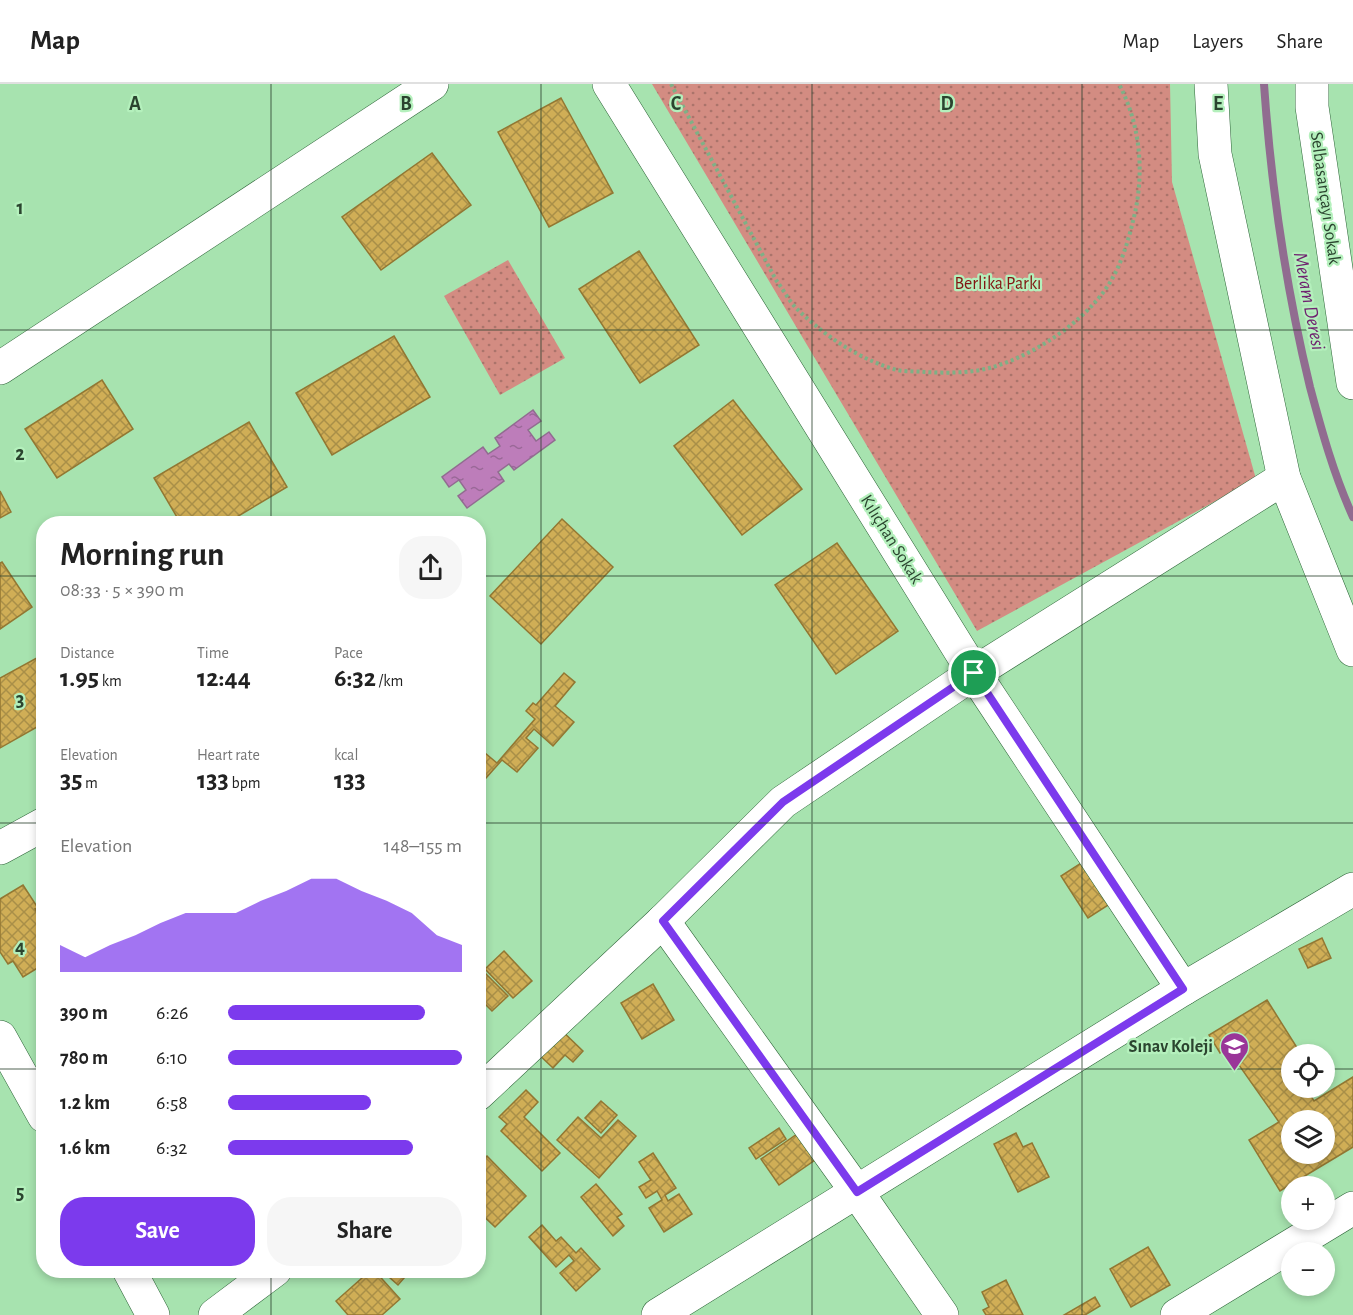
<!DOCTYPE html>
<html lang="en">
<head>
<meta charset="utf-8">
<style>
  :root { --surface:#fff; --page:#f6f6f6; --text:#222; --muted:#767676; --line:#e0e0e0; --accent:#7c3aed }
  body { margin:0; font-family:"Alegreya Sans",sans-serif; background:var(--page); color:var(--text); height:100vh; display:flex; flex-direction:column; font-size:22px; white-space:nowrap }
  * { box-sizing:border-box; margin:0 }
  p { font-size:20px; color:var(--muted) }
  .icon { flex:none; width:33px; height:33px; fill:none; stroke:currentColor; stroke-width:2; stroke-linecap:round; stroke-linejoin:round }
  .map { position:relative; flex:1; overflow:hidden }
  .drawer { position:absolute; left:36px; top:432px; width:450px; height:762px; display:flex; flex-direction:column; background:var(--surface); border-radius:24px; box-shadow:0 3px 9px #0003 }
  .drawer>* { flex:none }
  .controls { position:absolute; left:1281px; top:960px; display:grid; gap:12px }
  .controls a { display:grid; place-items:center; width:54px; height:54px; border-radius:50%; background:var(--surface); box-shadow:0 3px 9px #0003; font-size:30px }
  .pin { position:absolute; display:grid; place-items:center; width:51px; height:51px; color:#fff; margin:-26px; border:3px solid #fff; border-radius:50%; box-shadow:0 2px 6px #0007 }
  .round { display:grid; place-items:center; flex:none; width:63px; height:63px; border-radius:24px; background:var(--page) }
  .summary { display:flex; align-items:center; justify-content:space-between; height:102px; padding:0 24px }
  h1 { font-size:33px; font-weight:700; line-height:45px }
  .stats { display:grid; grid-template-columns:repeat(3,1fr); gap:9px; height:102px; padding:6px 24px }
  .stats div { display:grid; align-content:center }
  .stats b { font-size:26px; font-weight:700 }
  .stats small { font-size:16px; font-weight:400 }
  .stats p { font-size:16px }
  .chart { height:168px; padding:12px 24px }
  .chart p { display:flex; justify-content:space-between }
  .chart svg { width:100%; height:108px; margin-top:6px; fill:var(--accent); opacity:.7 }
  .action { display:flex; gap:12px; margin-top:auto; padding:12px 24px }
  .action a { flex:1; height:69px; border-radius:24px; background:var(--accent); color:#fff; font-size:24px; font-weight:700; line-height:69px; text-align:center }
  .action a+a { background:var(--page); color:var(--text) }
  ul { padding:0 24px; list-style:none; font-size:20px }
  li { display:grid; grid-template-columns:96px 72px 1fr; align-items:center; height:45px }
  li i { height:15px; border-radius:8px; background:var(--accent) }
  header { display:flex; align-items:center; gap:36px; box-sizing:border-box; height:84px; padding:0 30px; background:var(--surface); border-bottom:2px solid var(--line) }
  header strong { font-size:28px }
  nav { display:flex; gap:33px; margin-inline-start:auto; font-size:21px }
  .map>svg:first-child { display:block }
  .grass { fill:url(#grass-dots) }
  .water { fill:url(#water-ripples); stroke:#916c90; stroke-width:1.5 }
  .lines { fill:none; stroke-linecap:round; stroke-linejoin:round }
  .stream { stroke:#916c90; stroke-width:8 }
  .building { fill:url(#building-cross-hatch); stroke:#927732; stroke-width:1.5; fill-rule:evenodd }
  .minor-casing { stroke:#2c6437; stroke-width:34 }
  .path { stroke:#7fb086; stroke-width:4; stroke-dasharray:3 3; stroke-linecap:butt }
  .minor { stroke:#fff; stroke-width:33 }
  .route-casing { stroke:#fff; stroke-width:12 }
  .route { stroke:#7c3aed; stroke-width:8 }
  .grid { fill:none; stroke:#2b442f; stroke-width:1.5; stroke-opacity:0.55 }
  .labels { text-anchor:middle; stroke-width:4.5; stroke-linejoin:round; paint-order:stroke }
  .street-label { font-size:18px; fill:#2b442f; stroke:#b4f0bc }
  .park-label { font-size:18px; fill:#821612; stroke:#b4f0bc }
  .poi-label { font-size:18px; font-weight:bold; fill:#2b442f; stroke:#b4f0bc; text-anchor:end }
  .water-label { font-size:20px; font-style:italic; fill:#6f236f; stroke:#b4f0bc }
  .grid-label { font-size:20px; text-anchor:middle; font-weight:bold; fill:#2b442f; stroke:#b4f0bc; stroke-width:4.5; stroke-linejoin:round; paint-order:stroke }
</style>
</head>
<body>
<header>
<strong>Map</strong>
<nav><a>Map</a><a>Layers</a><a>Share</a></nav>
</header>
<div class="map">
<svg width="1353" height="1231" viewBox="0 0 1353 1231">
  <defs>
    <pattern id="grass-dots" width="8" height="8" patternUnits="userSpaceOnUse" patternTransform="scale(1.5)"><rect width="8" height="8" fill="#d38c82"/><path d="M2 2h.1M6 6h.1" fill="none" stroke="#ab746b" stroke-width="1.8" stroke-linecap="round"/></pattern>
    <pattern id="water-ripples" width="26" height="14" patternUnits="userSpaceOnUse" patternTransform="scale(1.5)"><rect width="26" height="14" fill="#bd7dba"/><path d="M2 4q2-2 4 0t4 0M15 11q2-2 4 0t4 0" fill="none" stroke="#9a6898"/></pattern>
    <pattern id="building-cross-hatch" width="8" height="8" patternUnits="userSpaceOnUse" patternTransform="scale(1.5)"><rect width="8" height="8" fill="#d0ae56"/><path d="M0 0l8 8M0 8l8-8" fill="none" stroke="#a98f48"/></pattern>
  </defs>
  <rect width="100%" height="100%" fill="#a7e3af"/>
  <g class="grass">
    <polygon points="652,0 1170,0 1172,98 1256,395 977,547"/>
    <polygon points="508,176 565,274 500,311 444,212"/>
  </g>
  <polygon class="water" points="533,326 541,337 528,346 536,357 549,348 555,356 514,386 509,380 498,388 504,397 467,424 458,412 466,406 459,396 449,403 442,393 483,363 488,370 500,362 495,354"/>
  <g class="lines">
    <path class="stream" d="M1264,0C1271,102 1286,204 1310,303C1322,348 1334,391 1353,433"/>
  </g>
  <g class="building">
    <polygon points="561,14 613,109 549,143 498,48"/>
    <polygon points="432,69 471,121 381,186 342,133"/>
    <polygon points="639,167 699,261 640,299 579,205"/>
    <polygon points="394,252 430,313 332,371 296,309"/>
    <polygon points="102,296 133,345 57,394 25,345"/>
    <polygon points="733,316 802,405 742,451 674,362"/>
    <polygon points="249,338 287,403 225,440 181,440 154,394"/>
    <polygon points="0,407 11,428 0,434"/>
    <polygon points="562,435 613,483 541,560 490,512"/>
    <polygon points="837,459 898,547 836,590 775,501"/>
    <polygon points="2,478 32,523 0,545 0,479"/>
    <polygon points="44,570 44,639 0,664 0,594"/>
    <polygon points="564,589 575,598 555,622 574,638 553,662 534,645 526,654 538,664 517,688 502,676 478,703 478,686 483,681 478,677 485,669 497,679 535,635 526,627 533,619 536,621"/>
    <polygon points="1089,774 1116,816 1088,834 1061,792"/>
    <polygon points="23,801 38,824 35,825 44,839 44,880 23,893 13,877 8,880 0,868 0,815"/>
    <polygon points="1322,854 1331,874 1308,884 1299,865"/>
    <polygon points="504,867 532,897 513,914 485,885"/>
    <polygon points="486,890 508,912 492,927 478,913 478,896"/>
    <polygon points="653,900 674,936 642,955 621,919"/>
    <path d="M1267,916L1301,970H1292V1004H1306L1314,1017L1353,993V1063L1280,1107L1249,1056L1279,1038L1227,964L1220,969L1209,951ZM1292,1036H1324V1070H1292Z"/>
    <polygon points="558,943 583,967 573,978 565,971 553,984 535,967"/>
    <polygon points="526,1006 538,1018 524,1033 560,1069 542,1087 501,1047 507,1040 499,1033"/>
    <polygon points="601,1017 617,1031 601,1049 585,1034"/>
    <polygon points="578,1033 601,1054 618,1036 636,1052 599,1094 557,1056"/>
    <polygon points="779,1044 786,1055 756,1075 749,1064"/>
    <polygon points="1016,1049 1023,1063 1032,1059 1049,1093 1018,1108 994,1060"/>
    <polygon points="797,1050 815,1076 779,1101 761,1075"/>
    <polygon points="653,1069 676,1104 665,1111 668,1117 679,1110 692,1130 664,1148 649,1124 662,1116 657,1107 646,1114 639,1103 651,1096 639,1078"/>
    <polygon points="487,1072 526,1112 495,1143 478,1127 478,1080"/>
    <polygon points="596,1100 622,1130 617,1133 624,1142 613,1152 581,1113"/>
    <polygon points="542,1141 556,1157 561,1153 576,1169 581,1164 600,1185 576,1207 560,1189 574,1177 569,1171 556,1183 529,1153"/>
    <polygon points="1148,1163 1170,1201 1131,1223 1110,1185"/>
    <polygon points="371,1186 374,1186 400,1215 382,1231 348,1231 336,1217"/>
    <polygon points="381,1186 411,1186 398,1201"/>
    <polygon points="1006,1196 1023,1231 986,1231 983,1226 989,1223 982,1208"/>
    <polygon points="1095,1213 1100,1222 1085,1231 1064,1231"/>
  </g>
  <g class="lines">
    <defs>
      <g id="minor">
        <polyline points="609,0 974,589 1183,905"/>
        <polyline points="1211,0 1215,70 1284,394 1353,566"/>
        <polyline points="1312,0 1312,23 1353,299"/>
        <polyline points="0,284 432,0"/>
        <polyline points="0,764 44,740"/>
        <polyline points="663,837 857,1108 942,1231"/>
        <polyline points="0,953 44,1032"/>
        <polyline points="478,1010 663,837 783,718 974,589 1284,394"/>
        <polyline points="129,1186 153,1231"/>
        <polyline points="215,1231 275,1186"/>
        <polyline points="658,1231 1183,905 1353,805"/>
        <polyline points="1177,1231 1353,1124"/>
      </g>
    </defs>
    <use href="#minor" class="minor-casing"/>
    <path class="path" d="M671,0L776,196C783,205 789,217 797,225C825,252 860,276 897,286C906,288 916,287 925,288C941,289 958,289 974,287C1021,281 1084,240 1109,200C1121,181 1128,158 1133,137C1145,91 1141,42 1119,0"/>
    <use href="#minor" class="minor"/>
  </g>
  <g class="lines">
    <defs>
      <polygon id="route" points="974,589 1183,905 857,1108 663,837 783,718"/>
    </defs>
    <use href="#route" class="route-casing"/>
    <use href="#route" class="route"/>
  </g>
  <path class="grid" d="M271,0V440M541,0V1231M812,0V1231M1082,0V1231M0,246H1353M0,492H44M478,492H1353M0,739H44M478,739H1353M0,985H44M478,985H1292M1324,985H1353M271,1186V1231"/>
  <defs>
    <symbol id="school-pin" viewBox="-11 -11 22 30"><path d="M0 17L-7.5 6A9.5 9.5 0 1 1 7.5 6Z" fill="#9a3599" stroke="#b4f0bc"/><path d="M0-5L7-2L0 1L-7-2ZM-4 1L0 2.5L4 1V4Q0 6-4 4Z" fill="#fff"/></symbol>
  </defs>
  <g fill-rule="evenodd">
    <use href="#school-pin" x="1218" y="946" width="33" height="45"/>
  </g>
  <g class="labels">
    <g class="street-label">
      <text transform="translate(1326 114) rotate(82)" y="6">Selbasançayı Sokak</text>
      <text transform="translate(892 455) rotate(58)" y="6">Kılıçhan Sokak</text>
    </g>
    <g class="park-label">
      <text x="998" y="205">Berlika Parkı</text>
    </g>
    <g class="poi-label">
      <text x="1213" y="968">Sınav Koleji</text>
    </g>
    <g class="water-label">
      <text transform="translate(1310 217) rotate(79)" y="7">Meram Deresi</text>
    </g>
  </g>
  <g class="grid-label">
    <text x="135" y="26">A</text>
    <text x="406" y="26">B</text>
    <text x="676" y="26">C</text>
    <text x="947" y="26">D</text>
    <text x="1218" y="26">E</text>
    <text x="20" y="130">1</text>
    <text x="20" y="376">2</text>
    <text x="20" y="622">3</text>
    <text x="20" y="869">4</text>
    <text x="20" y="1115">5</text>
  </g>
</svg>
<div class="controls">
<a><svg class="icon" aria-label="locate" viewBox="0 0 24 24"><circle cx="12" cy="12" r="6"/><path d="M12 2v4M12 18v4M2 12h4M18 12h4"/></svg></a>
<a><svg class="icon" aria-label="layers" viewBox="0 0 24 24"><path d="M12 4l9 5-9 5-9-5zM3 14l9 5 9-5"/></svg></a>
<a>+</a>
<a>−</a>
</div>
<div class="pin" style="left:974px;top:589px;background:#1e9e55"><svg class="icon" aria-label="arrive" viewBox="0 0 24 24"><path d="M6 21V4h12l-3 4 3 4H6"/></svg></div>
<section class="drawer">
<div class="summary"><div><h1>Morning run</h1><p>08:33 · 5 × 390 m</p></div><a class="round"><svg class="icon" aria-label="share" viewBox="0 0 24 24"><path d="M12 15V3M7 8l5-5 5 5M5 13v7h14v-7"/></svg></a></div>
<div class="stats">
<div><p>Distance</p><b>1.95<small> km</small></b></div>
<div><p>Time</p><b>12:44</b></div>
<div><p>Pace</p><b>6:32<small> /km</small></b></div>
</div>
<div class="stats">
<div><p>Elevation</p><b>35<small> m</small></b></div>
<div><p>Heart rate</p><b>133<small> bpm</small></b></div>
<div><p>kcal</p><b>133</b></div>
</div>
<div class="chart"><p><span>Elevation</span>148–155 m</p>
<svg viewBox="0 0 160 44" preserveAspectRatio="none"><path d="M0 44V33L10 38L20 33L30 29L40 24L50 20L60 20L70 20L80 15L90 11L100 6L110 6L120 11L130 15L140 20L150 29L160 33V44z"/></svg>
</div>
<ul>
<li><b>390 m</b>6:26<i style="width:84%"></i></li>
<li><b>780 m</b>6:10<i style="width:100%"></i></li>
<li><b>1.2 km</b>6:58<i style="width:61%"></i></li>
<li><b>1.6 km</b>6:32<i style="width:79%"></i></li>
</ul>
<div class="action"><a>Save</a><a>Share</a></div>
</section>
</div>
</body>
</html>
